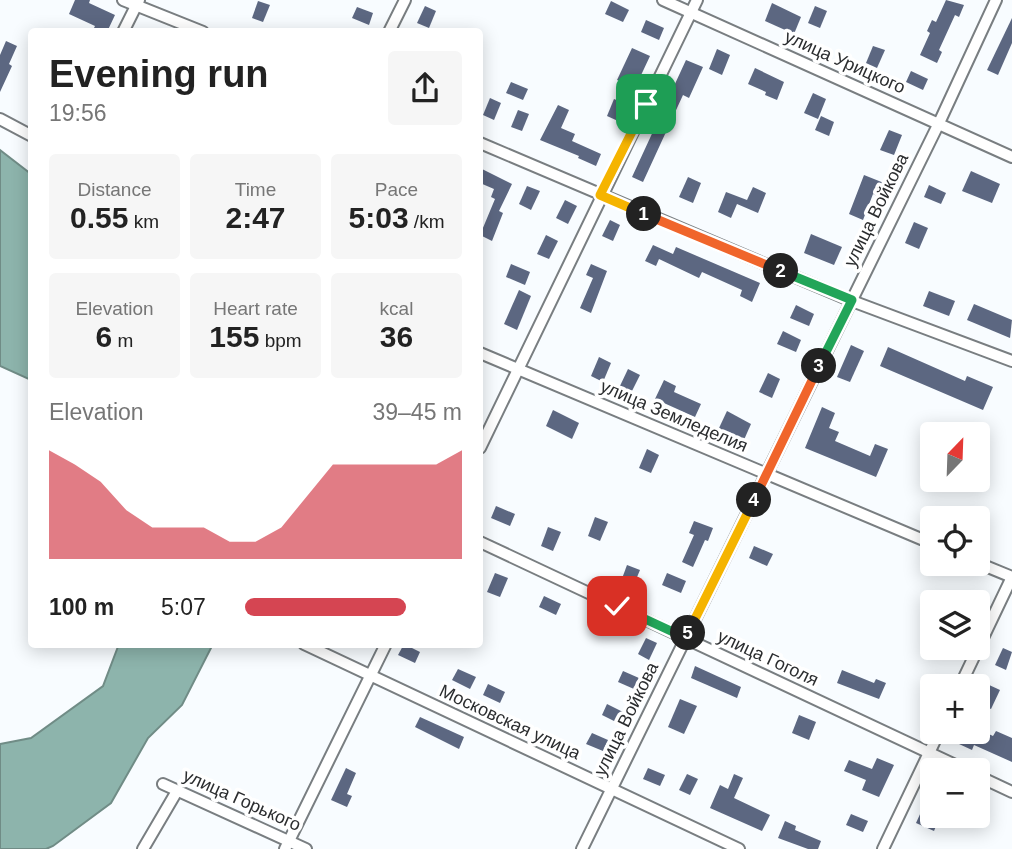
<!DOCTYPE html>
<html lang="en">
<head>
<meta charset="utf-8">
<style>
  :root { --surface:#fff; --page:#f6f6f6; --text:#222; --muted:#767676; --accent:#d54552 }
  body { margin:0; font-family:Helvetica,sans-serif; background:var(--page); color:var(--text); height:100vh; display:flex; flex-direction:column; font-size:26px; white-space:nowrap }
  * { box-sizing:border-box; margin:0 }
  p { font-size:23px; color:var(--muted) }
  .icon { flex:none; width:38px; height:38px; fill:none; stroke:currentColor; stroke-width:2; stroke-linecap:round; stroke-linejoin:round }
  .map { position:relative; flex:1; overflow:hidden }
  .details { position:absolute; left:28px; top:28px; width:455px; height:620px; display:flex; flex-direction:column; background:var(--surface); border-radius:7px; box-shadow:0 4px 18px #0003 }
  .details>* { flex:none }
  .needle { width:46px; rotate:23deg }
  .buttons { position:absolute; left:920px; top:422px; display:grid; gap:14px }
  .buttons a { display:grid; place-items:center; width:70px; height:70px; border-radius:7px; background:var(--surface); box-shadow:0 4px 18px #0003; font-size:35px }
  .pin { position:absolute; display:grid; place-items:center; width:60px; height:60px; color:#fff; margin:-30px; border-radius:14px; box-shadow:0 4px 10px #0006 }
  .km { position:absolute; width:35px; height:35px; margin:-18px; border-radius:50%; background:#222; color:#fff; font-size:19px; line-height:35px; text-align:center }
  .round { display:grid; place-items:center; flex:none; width:74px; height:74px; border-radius:7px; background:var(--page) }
  .headline { display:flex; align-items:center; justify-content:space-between; height:119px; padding:0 21px }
  h1 { font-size:38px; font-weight:800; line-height:52px }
  .stats { display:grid; grid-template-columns:repeat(3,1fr); gap:10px; height:119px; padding:7px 21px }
  .stats div { display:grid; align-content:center; border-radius:7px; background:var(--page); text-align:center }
  .stats b { font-size:30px; font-weight:800 }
  .stats small { font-size:19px; font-weight:400 }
  .stats p { font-size:19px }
  .chart { height:196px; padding:14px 21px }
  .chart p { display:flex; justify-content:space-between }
  .chart svg { width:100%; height:126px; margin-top:7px; fill:var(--accent); opacity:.7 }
  ul { padding:0 21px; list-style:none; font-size:23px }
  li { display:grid; grid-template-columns:112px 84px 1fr; align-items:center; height:52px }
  li i { height:18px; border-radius:9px; background:var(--accent) }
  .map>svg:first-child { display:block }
  .water { fill:#8db4ac; stroke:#708c86; stroke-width:2 }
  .building { fill:#5c6781 }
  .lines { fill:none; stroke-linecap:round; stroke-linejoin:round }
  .minor-casing { stroke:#797e81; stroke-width:14 }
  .minor { stroke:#fff; stroke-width:10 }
  .split-1-casing { stroke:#fff; stroke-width:14 }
  .split-2-casing { stroke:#fff; stroke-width:14 }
  .split-3-casing { stroke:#fff; stroke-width:14 }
  .split-4-casing { stroke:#fff; stroke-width:14 }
  .split-5-casing { stroke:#fff; stroke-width:14 }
  .split-6-casing { stroke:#fff; stroke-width:14 }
  .split-1 { stroke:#f5b400; stroke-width:9 }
  .split-2 { stroke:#f0652b; stroke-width:9 }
  .split-3 { stroke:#22a559; stroke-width:9 }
  .split-4 { stroke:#f0652b; stroke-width:9 }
  .split-5 { stroke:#f5b400; stroke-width:9 }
  .split-6 { stroke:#22a559; stroke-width:9 }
  .labels { text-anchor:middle; stroke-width:7; stroke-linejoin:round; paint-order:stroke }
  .street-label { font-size:18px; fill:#2b2d2f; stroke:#fff }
</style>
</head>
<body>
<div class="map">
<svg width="1012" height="849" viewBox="0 0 1012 849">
  <rect width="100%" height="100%" fill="#f8fcff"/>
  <g class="water">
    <polygon points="0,150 31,174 31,380 0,366"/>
    <polygon points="119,644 213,644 182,705 148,738 111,803 53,846 46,849 0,849 0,744 31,738 103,686"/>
  </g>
  <g class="building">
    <polygon points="75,0 90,0 89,3 115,15 107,32 94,28 95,26 69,14"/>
    <polygon points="946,0 964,5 959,17 955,15 939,50 942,52 937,63 920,55 930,33 927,31 932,20 936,22"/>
    <polygon points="258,1 270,5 263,22 252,18"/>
    <polygon points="611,1 629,10 623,22 605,14"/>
    <polygon points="772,3 801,17 794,34 765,21"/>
    <polygon points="425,6 436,11 429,28 417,23"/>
    <polygon points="815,6 827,11 820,28 808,23"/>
    <polygon points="357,7 373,13 369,25 352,18"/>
    <polygon points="1012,18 1012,43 998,75 987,70"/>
    <polygon points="646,20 664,28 659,40 641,32"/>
    <polygon points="6,41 17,46 9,64 12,66 0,92 0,55"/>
    <polygon points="873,46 885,50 877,68 866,63"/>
    <polygon points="632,48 650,56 635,88 617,80"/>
    <polygon points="717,49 730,55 722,75 709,69"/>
    <polygon points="686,60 703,67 689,98 683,95 643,182 632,177"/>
    <polygon points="755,68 784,82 777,100 765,95 766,92 748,84"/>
    <polygon points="911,71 928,79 923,90 906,82"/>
    <polygon points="511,82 528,89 523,100 506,93"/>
    <polygon points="813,93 826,99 818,119 804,113"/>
    <polygon points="490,98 501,103 494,120 483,115"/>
    <polygon points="614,99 626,104 618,121 607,116"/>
    <polygon points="558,105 569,110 561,128 575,134 572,141 601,154 596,166 578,158 579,156 540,140"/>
    <polygon points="518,110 529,114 522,131 511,127"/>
    <polygon points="821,116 834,122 829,136 815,130"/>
    <polygon points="889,130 902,135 894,155 880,150"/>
    <polygon points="480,168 512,184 499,211 503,213 492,241 480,235 495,199 491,197 494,189 480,183"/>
    <polygon points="971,171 1000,184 992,203 962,191"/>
    <polygon points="864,175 884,183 879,197 873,194 863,220 849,214"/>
    <polygon points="688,177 701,183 693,203 679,197"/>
    <polygon points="929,185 946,193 941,204 924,197"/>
    <polygon points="527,186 540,191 531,210 519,204"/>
    <polygon points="753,187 766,193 758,213 737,204 731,218 718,212 726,192 747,200"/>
    <polygon points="565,200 577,206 568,224 556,218"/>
    <polygon points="610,220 620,225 613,241 602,236"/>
    <polygon points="914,222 928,228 919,249 905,243"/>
    <polygon points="811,234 842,247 834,265 804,253"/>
    <polygon points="546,235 558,241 549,259 537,254"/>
    <polygon points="653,245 673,254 676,247 760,283 752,302 740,296 742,290 702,272 699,278 659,259 656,266 645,261"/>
    <polygon points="511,264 530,272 525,285 506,277"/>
    <polygon points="591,264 607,271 591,313 580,308 593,278 586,275"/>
    <polygon points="519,290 531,296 517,330 504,324"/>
    <polygon points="929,291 955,301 949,316 923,306"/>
    <polygon points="974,304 1012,320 1010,338 967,320"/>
    <polygon points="796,305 814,314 809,326 790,318"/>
    <polygon points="783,331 801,340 796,352 777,344"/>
    <polygon points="851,345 864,351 850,382 837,377"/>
    <polygon points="888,347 965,381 967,376 993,387 983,410 880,366"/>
    <polygon points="599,357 611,363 603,382 591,376"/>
    <polygon points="628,369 640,375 631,393 619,388"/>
    <polygon points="768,373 780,379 772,398 759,392"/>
    <polygon points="664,380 676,386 674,392 701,404 695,417 655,399"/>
    <polygon points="822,407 835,413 829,428 839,432 835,441 870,456 875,444 888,449 876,477 805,448"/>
    <polygon points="553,410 579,423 572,439 546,426"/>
    <polygon points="727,411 751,424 743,442 719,428"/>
    <polygon points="647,449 659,455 651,473 639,468"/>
    <polygon points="496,506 515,514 510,526 491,518"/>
    <polygon points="595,517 608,522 600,541 588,536"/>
    <polygon points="694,521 713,528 708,541 705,540 693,567 682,562 694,535 689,533"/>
    <polygon points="548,527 561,532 553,551 541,546"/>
    <polygon points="754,546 773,554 767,566 749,558"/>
    <polygon points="627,565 640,570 632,589 620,584"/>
    <polygon points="495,573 508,578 500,597 487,592"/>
    <polygon points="667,573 686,581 681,593 662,585"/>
    <polygon points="544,596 561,604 556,615 539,607"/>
    <polygon points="646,638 657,643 649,660 638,654"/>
    <polygon points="404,644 420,652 415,663 398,655"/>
    <polygon points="1003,648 1012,652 1006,670 995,665"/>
    <polygon points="695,666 741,687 737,698 691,678"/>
    <polygon points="458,669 476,677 470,689 452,680"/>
    <polygon points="842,670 874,683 876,679 886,683 879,699 837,683"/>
    <polygon points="623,671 639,678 634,689 618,682"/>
    <polygon points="488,684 505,692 500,703 483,695"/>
    <polygon points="987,684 1000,690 991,709 978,704"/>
    <polygon points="680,699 697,706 684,734 668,727"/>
    <polygon points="607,704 623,712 618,723 602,715"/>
    <polygon points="799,715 816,722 809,740 792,733"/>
    <polygon points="420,717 464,737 459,749 415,727"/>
    <polygon points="978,729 993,736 996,731 1012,738 1012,762 974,745 972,750 959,744 965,732 978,732"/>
    <polygon points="592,733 608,740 603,751 586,744"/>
    <polygon points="877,758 894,765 879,797 862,790 866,780 844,771 849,760 872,769"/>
    <polygon points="346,768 356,773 347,794 352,796 347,807 331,800"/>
    <polygon points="648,768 665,775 660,786 643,779"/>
    <polygon points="687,774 698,779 690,795 679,790"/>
    <polygon points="734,774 743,778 734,798 770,815 762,831 710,808 720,785 728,789"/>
    <polygon points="921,812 939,819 934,831 916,823"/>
    <polygon points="851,814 868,821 863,832 846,825"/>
    <polygon points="785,821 796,826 795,830 821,841 818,849 808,849 778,838"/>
  </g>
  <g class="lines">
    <defs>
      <g id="minor">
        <polyline points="123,0 203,32"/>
        <polyline points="663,0 1012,157"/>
        <polyline points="123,32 139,0"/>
        <polyline points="389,32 405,0"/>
        <polyline points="0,119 32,136"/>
        <polyline points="480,143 852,301 1012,361"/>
        <polyline points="480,353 933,544"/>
        <polyline points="480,448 697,0"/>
        <polyline points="480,542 966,770"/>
        <polyline points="304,644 739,849"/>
        <polyline points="960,686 1012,577 978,563"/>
        <polyline points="978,776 1012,792"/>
        <polyline points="163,784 306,849"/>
        <polyline points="143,849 177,791"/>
        <polyline points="285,849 386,644"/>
        <polyline points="582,849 939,123 996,0"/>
        <polyline points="883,849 939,732"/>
      </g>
    </defs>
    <use href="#minor" class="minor-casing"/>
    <use href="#minor" class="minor"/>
  </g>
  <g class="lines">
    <defs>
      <polyline id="split-1" points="644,214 600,195 646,104"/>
      <polyline id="split-2" points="644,214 781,271"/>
      <polyline id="split-3" points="781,271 852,300 819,366"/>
      <polyline id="split-4" points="754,500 819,366"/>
      <polyline id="split-5" points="688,633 754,500"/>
      <polyline id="split-6" points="617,606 686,638 688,633"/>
    </defs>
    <use href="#split-1" class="split-1-casing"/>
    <use href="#split-2" class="split-2-casing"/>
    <use href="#split-3" class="split-3-casing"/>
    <use href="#split-4" class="split-4-casing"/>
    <use href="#split-5" class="split-5-casing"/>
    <use href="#split-6" class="split-6-casing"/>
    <use href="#split-1" class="split-1"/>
    <use href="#split-2" class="split-2"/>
    <use href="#split-3" class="split-3"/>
    <use href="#split-4" class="split-4"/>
    <use href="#split-5" class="split-5"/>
    <use href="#split-6" class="split-6"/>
  </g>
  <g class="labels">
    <g class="street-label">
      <text transform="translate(845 62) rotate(24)" y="6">улица Урицкого</text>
      <text transform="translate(876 210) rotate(-64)" y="6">улица Войкова</text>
      <text transform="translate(674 416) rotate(23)" y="6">улица Земледелия</text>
      <text transform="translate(768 658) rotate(25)" y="6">улица Гоголя</text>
      <text transform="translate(626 719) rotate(-64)" y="6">улица Войкова</text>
      <text transform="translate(510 722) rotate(25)" y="6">Московская улица</text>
      <text transform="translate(242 800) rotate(24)" y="6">улица Горького</text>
    </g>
  </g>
</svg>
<div class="buttons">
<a><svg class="needle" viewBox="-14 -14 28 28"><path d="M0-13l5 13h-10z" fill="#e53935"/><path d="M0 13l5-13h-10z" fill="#767676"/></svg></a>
<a><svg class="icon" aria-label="locate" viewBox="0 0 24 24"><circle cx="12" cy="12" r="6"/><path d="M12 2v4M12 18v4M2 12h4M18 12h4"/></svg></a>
<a><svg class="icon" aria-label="layers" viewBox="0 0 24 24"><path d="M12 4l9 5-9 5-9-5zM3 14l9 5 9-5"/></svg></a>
<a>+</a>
<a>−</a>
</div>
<div class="pin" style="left:646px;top:104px;background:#1e9e55"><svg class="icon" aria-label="arrive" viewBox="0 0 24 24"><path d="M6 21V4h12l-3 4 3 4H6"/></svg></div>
<div class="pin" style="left:617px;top:606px;background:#d93025"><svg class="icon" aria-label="check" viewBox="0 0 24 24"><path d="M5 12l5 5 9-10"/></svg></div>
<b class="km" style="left:644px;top:214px">1</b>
<b class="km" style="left:781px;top:271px">2</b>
<b class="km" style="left:819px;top:366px">3</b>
<b class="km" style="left:754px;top:500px">4</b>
<b class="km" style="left:688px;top:633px">5</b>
<section class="details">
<div class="headline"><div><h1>Evening run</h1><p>19:56</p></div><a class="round"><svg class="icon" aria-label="share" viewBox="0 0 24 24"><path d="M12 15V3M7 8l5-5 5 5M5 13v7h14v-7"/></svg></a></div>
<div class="stats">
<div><p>Distance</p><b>0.55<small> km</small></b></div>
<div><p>Time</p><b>2:47</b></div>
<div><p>Pace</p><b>5:03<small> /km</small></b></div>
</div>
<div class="stats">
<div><p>Elevation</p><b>6<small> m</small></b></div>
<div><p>Heart rate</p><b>155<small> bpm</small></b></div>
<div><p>kcal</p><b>36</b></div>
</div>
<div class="chart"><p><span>Elevation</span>39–45 m</p>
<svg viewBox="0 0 160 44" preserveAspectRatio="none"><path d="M0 44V6L10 11L20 17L30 27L40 33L50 33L60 33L70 38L80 38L90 33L100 22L110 11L120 11L130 11L140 11L150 11L160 6V44z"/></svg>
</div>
<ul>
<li><b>100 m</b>5:07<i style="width:74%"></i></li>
</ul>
</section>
</div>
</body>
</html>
